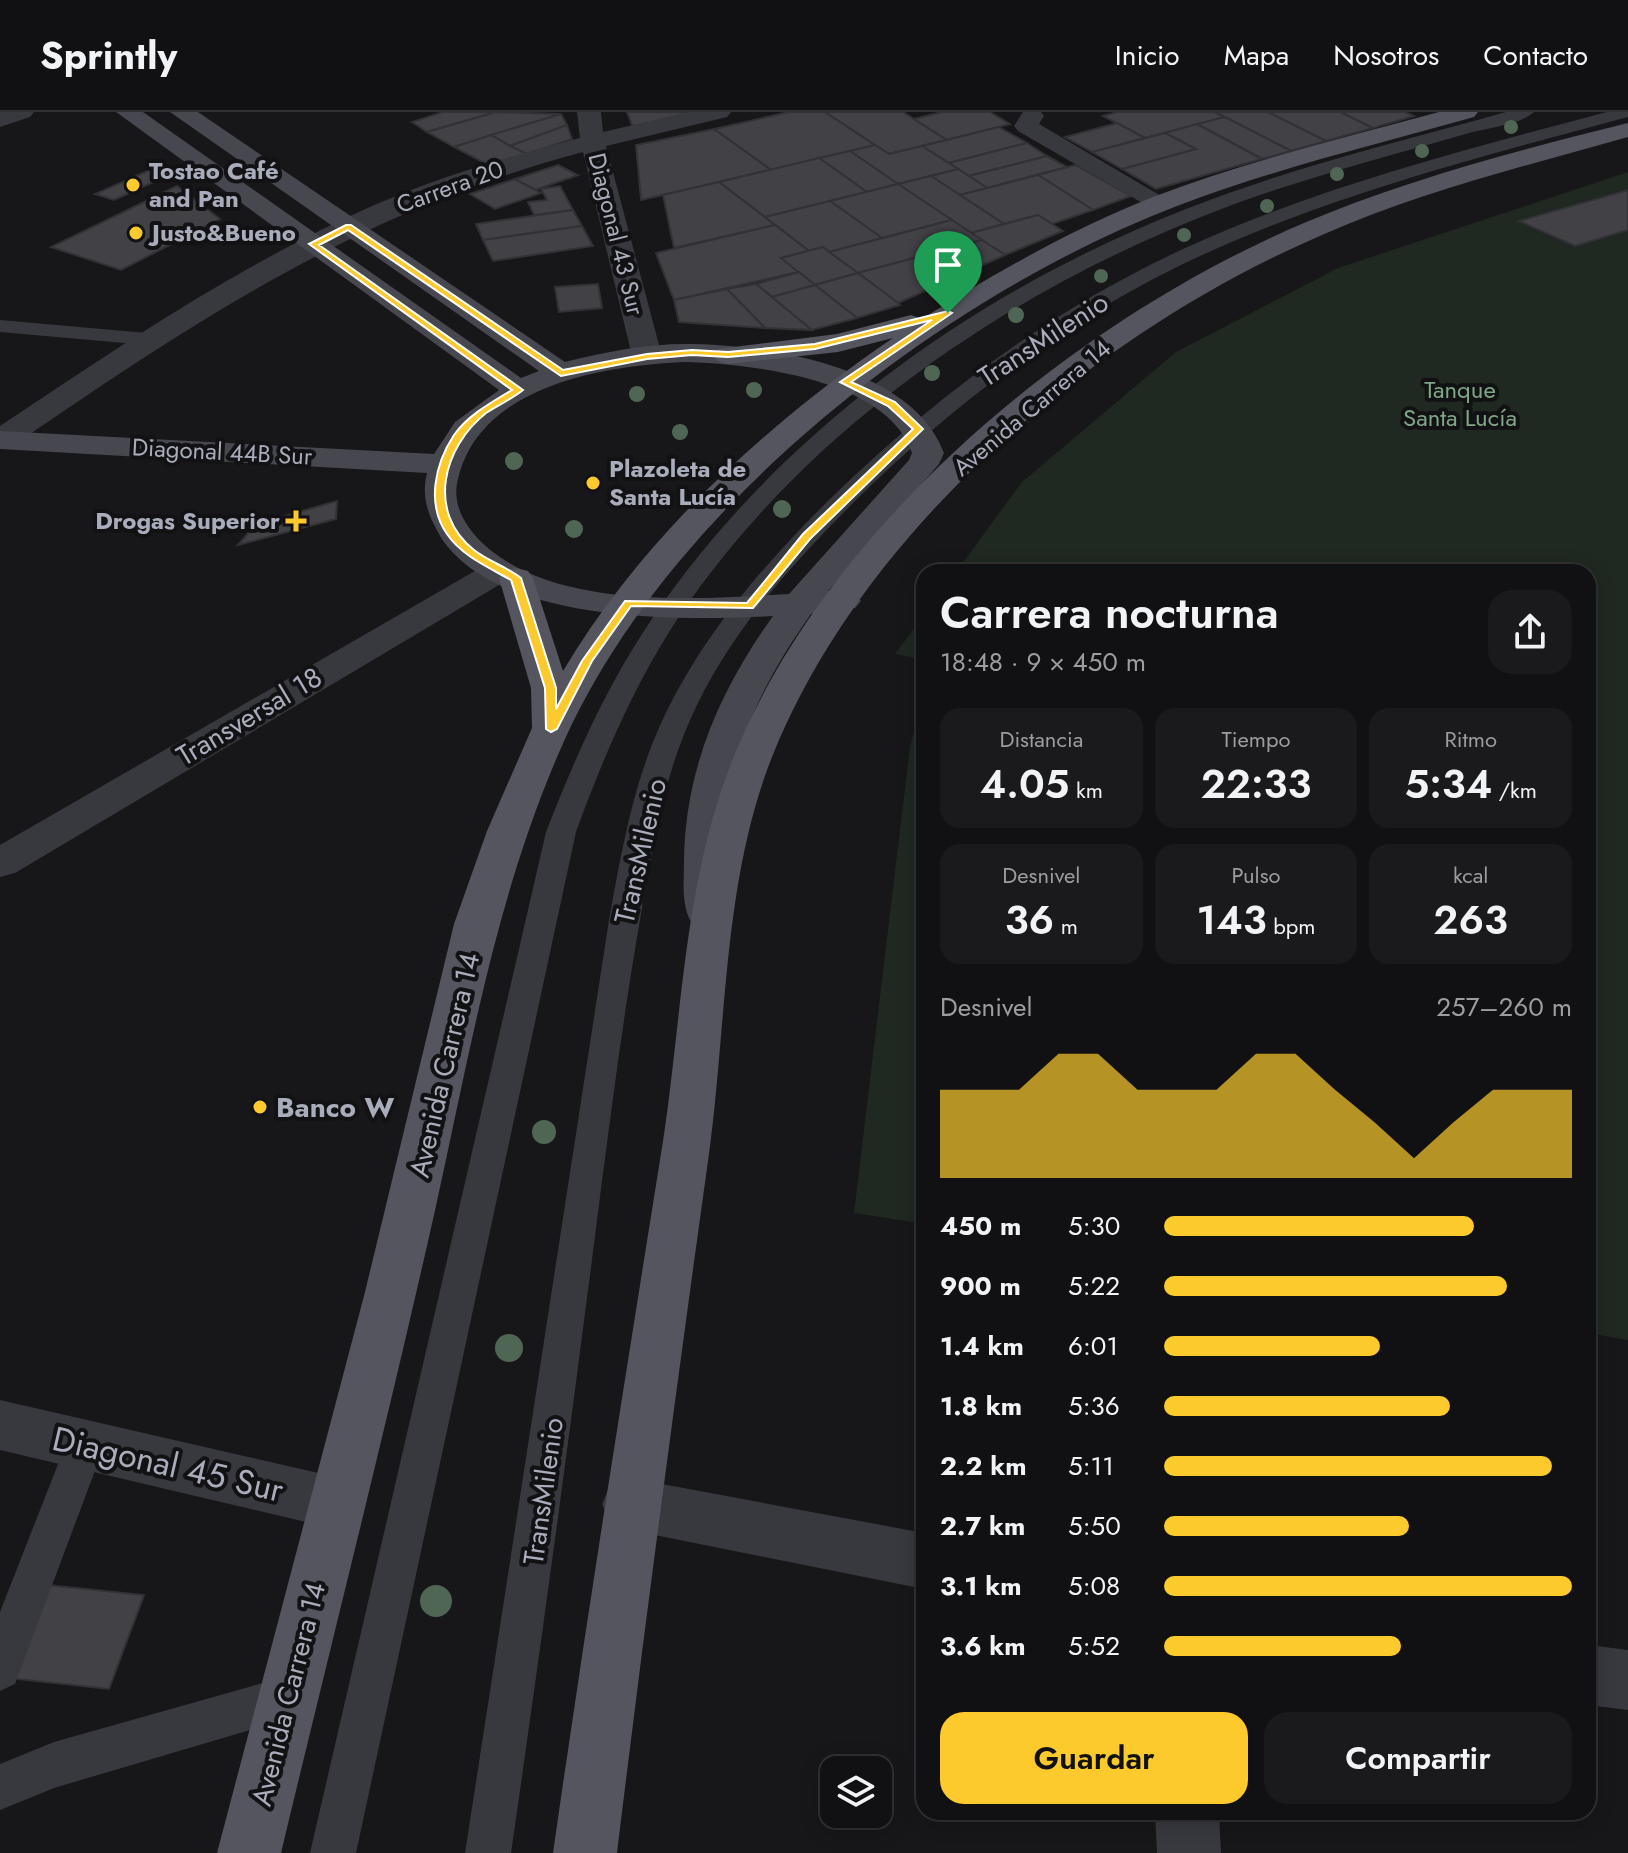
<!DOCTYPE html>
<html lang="es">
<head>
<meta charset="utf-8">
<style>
  :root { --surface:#111113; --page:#1a1a1c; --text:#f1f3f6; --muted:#9c9da0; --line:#303133; --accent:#fcca2d }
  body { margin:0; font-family:Jost,sans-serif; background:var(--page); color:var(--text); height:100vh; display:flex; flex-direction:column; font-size:30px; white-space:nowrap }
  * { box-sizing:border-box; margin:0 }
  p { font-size:26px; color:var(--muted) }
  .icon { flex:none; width:44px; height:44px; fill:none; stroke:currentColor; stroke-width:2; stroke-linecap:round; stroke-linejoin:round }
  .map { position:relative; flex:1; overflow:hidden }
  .side { position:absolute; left:916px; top:452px; width:680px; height:1256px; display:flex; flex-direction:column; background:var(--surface); border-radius:24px; box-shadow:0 4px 20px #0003,0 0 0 2px var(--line) }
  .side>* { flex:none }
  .fabs { position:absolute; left:820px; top:1644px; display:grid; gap:16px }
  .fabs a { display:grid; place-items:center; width:72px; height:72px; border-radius:16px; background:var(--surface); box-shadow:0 4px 20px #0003,0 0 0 2px var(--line); font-size:40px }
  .pin { position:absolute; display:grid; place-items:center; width:68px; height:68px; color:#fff; margin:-82px -34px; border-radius:50% 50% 50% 0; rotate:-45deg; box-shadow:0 0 8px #0007 }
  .pin .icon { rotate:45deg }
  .round { display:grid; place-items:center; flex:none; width:84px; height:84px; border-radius:24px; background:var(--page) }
  .overview { display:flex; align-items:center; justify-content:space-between; height:136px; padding:0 24px }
  h1 { font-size:44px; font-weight:600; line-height:60px }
  .metrics { display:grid; grid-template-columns:repeat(3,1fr); gap:12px; height:136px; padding:8px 24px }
  .metrics div { display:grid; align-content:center; border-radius:20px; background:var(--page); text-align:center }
  .metrics b { font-size:40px; font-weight:600 }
  .metrics small { font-size:22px; font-weight:400 }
  .metrics p { font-size:22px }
  .chart { height:224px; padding:16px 24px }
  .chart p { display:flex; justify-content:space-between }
  .chart svg { width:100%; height:144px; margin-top:8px; fill:var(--accent); opacity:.7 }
  .primary-button { display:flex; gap:16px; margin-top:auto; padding:16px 24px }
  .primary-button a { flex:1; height:92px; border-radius:24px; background:var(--accent); color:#111; font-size:32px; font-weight:600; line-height:92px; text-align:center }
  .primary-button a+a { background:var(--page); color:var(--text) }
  ul { padding:0 24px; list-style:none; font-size:26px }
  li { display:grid; grid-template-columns:128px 96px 1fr; align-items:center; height:60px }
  li i { height:20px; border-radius:10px; background:var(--accent) }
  header { display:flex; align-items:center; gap:48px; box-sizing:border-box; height:112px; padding:0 40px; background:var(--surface); border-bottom:2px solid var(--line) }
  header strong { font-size:38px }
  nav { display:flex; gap:44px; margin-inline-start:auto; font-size:28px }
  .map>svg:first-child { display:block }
  .green { fill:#1f2821 }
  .building { fill:#414146; stroke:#313136; stroke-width:2 }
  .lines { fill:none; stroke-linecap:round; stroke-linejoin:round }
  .lane { fill:#38383f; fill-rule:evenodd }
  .street { fill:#38383f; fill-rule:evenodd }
  .secondary { fill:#46474f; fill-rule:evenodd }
  .primary { fill:#54555e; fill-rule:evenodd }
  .tree { fill:#506654 }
  .route { fill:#fcca2d; stroke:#fff; stroke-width:2; fill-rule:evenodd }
  .poi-dot { fill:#fcca2d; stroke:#121214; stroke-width:3 }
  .labels { text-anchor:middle; stroke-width:8; stroke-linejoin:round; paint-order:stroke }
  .far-poi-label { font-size:24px; font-weight:bold; fill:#a9acba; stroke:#121214; text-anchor:start }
  .far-street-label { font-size:24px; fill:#a9acba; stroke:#121214 }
  .far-park-label { font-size:24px; fill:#7fa685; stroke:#121214 }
  .street-label { font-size:28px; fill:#a9acba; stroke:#121214 }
  .poi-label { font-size:28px; font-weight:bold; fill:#a9acba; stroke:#121214; text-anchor:start }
  .near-street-label { font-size:34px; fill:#a9acba; stroke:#121214 }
</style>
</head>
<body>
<header>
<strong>Sprintly</strong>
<nav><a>Inicio</a><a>Mapa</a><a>Nosotros</a><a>Contacto</a></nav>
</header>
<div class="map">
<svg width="1628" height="1741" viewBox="0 0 1628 1741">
  <rect width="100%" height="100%" fill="#171719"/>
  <g class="green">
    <polygon points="1628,60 1628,1228 1588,1221 1588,460 956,460 1022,370 1176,240 1338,156"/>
    <polygon points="924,503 924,548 895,542"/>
    <polygon points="924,579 924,1112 854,1101 910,635"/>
  </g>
  <g class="building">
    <polygon points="443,0 496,0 427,20 412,10"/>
    <polygon points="496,0 561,2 454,35 427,20"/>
    <polygon points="627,0 701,0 643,15 632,13"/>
    <polygon points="789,0 825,0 875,33 771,58 714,17"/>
    <polygon points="825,0 903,0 947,28 889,42"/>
    <polygon points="942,0 990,0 1010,12 947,28 914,7"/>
    <polygon points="1117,0 1215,0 1225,5 1145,26 1103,4"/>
    <polygon points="1215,0 1268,0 1326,29 1291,39"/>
    <polygon points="1268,0 1341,0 1373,16 1326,29"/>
    <polygon points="1341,0 1405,0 1414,4 1373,16"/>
    <polygon points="561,2 567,13 510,34 491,23"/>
    <polygon points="1225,5 1291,39 1262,47 1197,12"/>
    <polygon points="1117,11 1145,26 1092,40 1065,25"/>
    <polygon points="1197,12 1262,47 1156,77 1122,57 1196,37 1165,21"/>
    <polygon points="567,13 572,27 527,42 510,34"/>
    <polygon points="999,15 1027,31 949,51 922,34"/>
    <polygon points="714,17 771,58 641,88 636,33"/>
    <polygon points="1165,21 1196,37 1122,57 1092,40"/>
    <polygon points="491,23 510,34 527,42 490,54 454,35"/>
    <polygon points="1027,31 1047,44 969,64 949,51"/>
    <polygon points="875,33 889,42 922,34 958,57 898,72 850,39"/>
    <polygon points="850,39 898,72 867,80 819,46"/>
    <polygon points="1047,44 1067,55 987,76 969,64"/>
    <polygon points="819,46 867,80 765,105 719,70"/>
    <polygon points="558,53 578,63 535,78 515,67"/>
    <polygon points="1075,53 1131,84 1093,98 1038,63"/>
    <polygon points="152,57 169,63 114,88 95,82"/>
    <polygon points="958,57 969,64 987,76 960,83 931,64"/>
    <polygon points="1038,63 1093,98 1052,112 1038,103 1004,112 960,83"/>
    <polygon points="931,64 960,83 1004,112 971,121 898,72"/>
    <polygon points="515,67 541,81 495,97 470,82"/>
    <polygon points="719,70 775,113 674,136 663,83"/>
    <polygon points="898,72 952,108 882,126 830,89"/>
    <polygon points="177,74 220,107 121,158 51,135"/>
    <polygon points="560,74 573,98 534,103 528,90 547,88 541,77"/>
    <polygon points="1628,78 1628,118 1575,134 1519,109"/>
    <polygon points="830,89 882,126 829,140 823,135 809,139 765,105"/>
    <polygon points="573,98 582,114 483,128 476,112"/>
    <polygon points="1038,103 1063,119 1005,143 971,121"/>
    <polygon points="952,108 982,128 858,161 829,140"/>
    <polygon points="775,113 809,139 781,146 799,160 674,188 656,141"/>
    <polygon points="582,114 593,134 493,149 483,128"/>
    <polygon points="982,128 1005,143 898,191 858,161"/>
    <polygon points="823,135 829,140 858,161 815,173 781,146"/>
    <polygon points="799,160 815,173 772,185 756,172"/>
    <polygon points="858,161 898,191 900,193 857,206 815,173"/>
    <polygon points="598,172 602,196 559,200 555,175"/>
    <polygon points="756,172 772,185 812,218 765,216 727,177"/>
    <polygon points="815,173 857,206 812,218 772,185"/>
    <polygon points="727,177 765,216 679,210 674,188"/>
    <polygon points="337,389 336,407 238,433 256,412"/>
    <polygon points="47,1473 144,1483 109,1577 8,1566"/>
  </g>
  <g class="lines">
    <g class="lane">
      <path d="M1506,0H1534C1520,13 1487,16 1469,21C1406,39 1343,56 1281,76C1044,153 805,307 669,520C630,583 601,651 576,720L356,1741H310L546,720C573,651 602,584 642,522C768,327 973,180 1186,97C1290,56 1399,30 1506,0Z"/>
      <path d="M1607,0H1628V5C1483,44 1337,81 1200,144C1070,204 954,291 853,391C794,450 735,515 698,591C665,657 653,730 641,802C625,893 613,985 601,1077C573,1298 543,1520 511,1741H465L609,808C621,743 632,676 659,616C698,528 763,453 831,386C935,285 1051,198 1183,137C1318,75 1464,38 1607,0Z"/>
      <polygon points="0,208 147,221 158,227 147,233 0,220"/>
      <polygon points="85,1314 99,1319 105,1332 15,1572 0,1579 0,1500 71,1319"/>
      <polygon points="288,1564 304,1570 310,1586 304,1602 54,1676 0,1698 0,1652 54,1630"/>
    </g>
    <g class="street">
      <polygon points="0,0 34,0 30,5 0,15"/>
      <path d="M577,0H601L603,20L688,0H731L727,5L606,34L662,244L657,250H637L632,244L583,40C359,100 199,206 11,335L0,337V314C120,234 239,153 372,94C439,65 509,44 580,26Z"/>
      <polygon points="1023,0 1041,0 1044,4 1039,12 1173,91 1160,99 1151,96 1018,19 1014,14"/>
      <polygon points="499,449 511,452 516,459 511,466 15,761 0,765 0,733 487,452"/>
      <polygon points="0,1288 336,1365 356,1372 364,1391 356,1410 336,1417 0,1338"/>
      <polygon points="630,1366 924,1421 924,1477 630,1418 610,1411 602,1392 610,1373"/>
      <polygon points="1588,1533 1628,1538 1628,1598 1588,1593"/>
      <polygon points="1155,1700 1219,1700 1221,1741 1157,1741"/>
    </g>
    <path class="secondary" d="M116,0H143L521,266L539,259L170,0H198L565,250C605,240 645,232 686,232C766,232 913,255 944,341L939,352L828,479L855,482L861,489L855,496L811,502C772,557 738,619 729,687C725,716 732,790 721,810L706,814L691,810C681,792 684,769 684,749C685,657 720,578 773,504C682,509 495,512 440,424C428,403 421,385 427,361L0,337V319L434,342L455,310L499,278ZM685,250C752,252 888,267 912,341L909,348L789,482C704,487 577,496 503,447C477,430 449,401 458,367C480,273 603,254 685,250Z"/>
    <g class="primary">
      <path d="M1439,0H1478L1474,5C1375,33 1273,57 1177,94C940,185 671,394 565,627C496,780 470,941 434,1103C386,1316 332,1528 281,1741H217L365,1180L454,812L487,719L532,616L531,576L499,466L504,459L516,456L528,459L533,466L563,559C643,425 765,313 893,226L838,240L728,252L718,249L713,243L718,237L837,222L911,203L922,207C995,161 1072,117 1153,85C1246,49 1344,26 1439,0Z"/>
      <path d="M1628,11V25C1525,54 1420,80 1322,123C1098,219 864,415 772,645C722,771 727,916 708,1049C676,1279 645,1510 617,1741H553C586,1510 623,1279 660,1048C682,916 682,775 732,649C826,413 1075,208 1304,111C1408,67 1519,38 1628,11Z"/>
    </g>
  </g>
  <g class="tree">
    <circle cx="1511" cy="15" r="7"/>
    <circle cx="1422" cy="39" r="7"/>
    <circle cx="1337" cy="62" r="7"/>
    <circle cx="1267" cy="94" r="7"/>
    <circle cx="1184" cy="123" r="7"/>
    <circle cx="1101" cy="164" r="7"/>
    <circle cx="1016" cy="203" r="8"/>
    <circle cx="932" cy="261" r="8"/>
    <circle cx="754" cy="278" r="8"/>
    <circle cx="637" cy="282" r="8"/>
    <circle cx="680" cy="320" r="8"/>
    <circle cx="514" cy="349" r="9"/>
    <circle cx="782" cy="397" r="9"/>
    <circle cx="574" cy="417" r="9"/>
    <circle cx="544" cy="1020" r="12"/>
    <circle cx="509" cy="1236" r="14"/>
    <circle cx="436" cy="1489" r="16"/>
  </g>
  <path class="route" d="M346,113H351L563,258L647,242L692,238L728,240L815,232L948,199L952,201L851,270L895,290L923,317L810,427L753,496L631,494L592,549L557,617L551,620L546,617L545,576L511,468C488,455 462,444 447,422C426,392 435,352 454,323C468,303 492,290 512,278L309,132ZM348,118L561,264L647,247L692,243L728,245L815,237L932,208L840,270L888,294L913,317L803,422L747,491L625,489L582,549L556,597V576L521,466C507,455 488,449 474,438C426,400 443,335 486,301C498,293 512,287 523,278L319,133Z"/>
  <g class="poi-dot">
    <circle cx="133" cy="73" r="8"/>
    <circle cx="136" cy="121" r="8"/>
    <circle cx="593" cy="371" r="8"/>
    <path d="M292 397h8v8h8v8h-8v8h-8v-8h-8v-8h8z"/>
    <circle cx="260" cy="995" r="8"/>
  </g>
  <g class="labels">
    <g class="far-poi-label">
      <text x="149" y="67">Tostao Café<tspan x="149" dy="28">and Pan</tspan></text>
      <text x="152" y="129">Justo&amp;Bueno</text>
      <text x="609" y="365">Plazoleta de<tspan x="609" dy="28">Santa Lucía</tspan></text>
      <text x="280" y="417" text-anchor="end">Drogas Superior</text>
    </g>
    <g class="far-street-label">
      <text transform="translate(450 75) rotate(-20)" y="8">Carrera 20</text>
      <text transform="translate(616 122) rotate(76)" y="8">Diagonal 43 Sur</text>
      <text transform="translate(1032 296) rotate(-40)" y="8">Avenida Carrera 14</text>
      <text transform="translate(222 340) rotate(3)" y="8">Diagonal 44B Sur</text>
    </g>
    <g class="far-park-label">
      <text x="1460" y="286">Tanque<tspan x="1460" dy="28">Santa Lucía</tspan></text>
    </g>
    <g class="street-label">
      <text transform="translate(1043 227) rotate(-33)" y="10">TransMilenio</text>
      <text transform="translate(249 604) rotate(-31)" y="10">Transversal 18</text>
      <text transform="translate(640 739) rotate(-77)" y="10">TransMilenio</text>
      <text transform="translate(444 953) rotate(-77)" y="10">Avenida Carrera 14</text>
      <text transform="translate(543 1379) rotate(-82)" y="10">TransMilenio</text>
      <text transform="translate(288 1582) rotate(-76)" y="10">Avenida Carrera 14</text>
    </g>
    <g class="poi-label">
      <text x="276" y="1005">Banco W</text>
    </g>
    <g class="near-street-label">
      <text transform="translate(168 1352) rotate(13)" y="12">Diagonal 45 Sur</text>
    </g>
  </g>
</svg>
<div class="fabs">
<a><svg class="icon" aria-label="layers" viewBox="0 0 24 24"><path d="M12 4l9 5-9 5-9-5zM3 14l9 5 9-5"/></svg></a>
</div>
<div class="pin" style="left:948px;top:201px;background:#1e9e55"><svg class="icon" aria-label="arrive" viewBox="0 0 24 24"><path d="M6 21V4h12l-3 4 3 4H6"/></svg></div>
<section class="side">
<div class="overview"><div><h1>Carrera nocturna</h1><p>18:48 · 9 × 450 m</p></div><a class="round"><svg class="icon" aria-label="share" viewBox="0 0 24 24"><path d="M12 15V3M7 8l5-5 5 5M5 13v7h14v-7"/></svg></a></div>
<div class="metrics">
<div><p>Distancia</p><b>4.05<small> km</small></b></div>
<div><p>Tiempo</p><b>22:33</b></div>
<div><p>Ritmo</p><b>5:34<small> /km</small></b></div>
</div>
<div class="metrics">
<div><p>Desnivel</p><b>36<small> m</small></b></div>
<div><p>Pulso</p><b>143<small> bpm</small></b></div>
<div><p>kcal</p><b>263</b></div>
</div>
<div class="chart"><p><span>Desnivel</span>257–260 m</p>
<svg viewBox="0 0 160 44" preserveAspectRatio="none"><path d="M0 44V17L10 17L20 17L30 6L40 6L50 17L60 17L70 17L80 6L90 6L100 17L110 27L120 38L130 27L140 17L150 17L160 17V44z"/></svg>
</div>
<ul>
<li><b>450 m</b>5:30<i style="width:76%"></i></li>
<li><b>900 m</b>5:22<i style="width:84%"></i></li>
<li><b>1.4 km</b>6:01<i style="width:53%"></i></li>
<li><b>1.8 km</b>5:36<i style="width:70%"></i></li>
<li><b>2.2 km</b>5:11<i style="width:95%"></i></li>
<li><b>2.7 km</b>5:50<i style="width:60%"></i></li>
<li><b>3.1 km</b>5:08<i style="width:100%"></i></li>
<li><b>3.6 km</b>5:52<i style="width:58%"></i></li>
</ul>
<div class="primary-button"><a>Guardar</a><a>Compartir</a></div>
</section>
</div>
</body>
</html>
